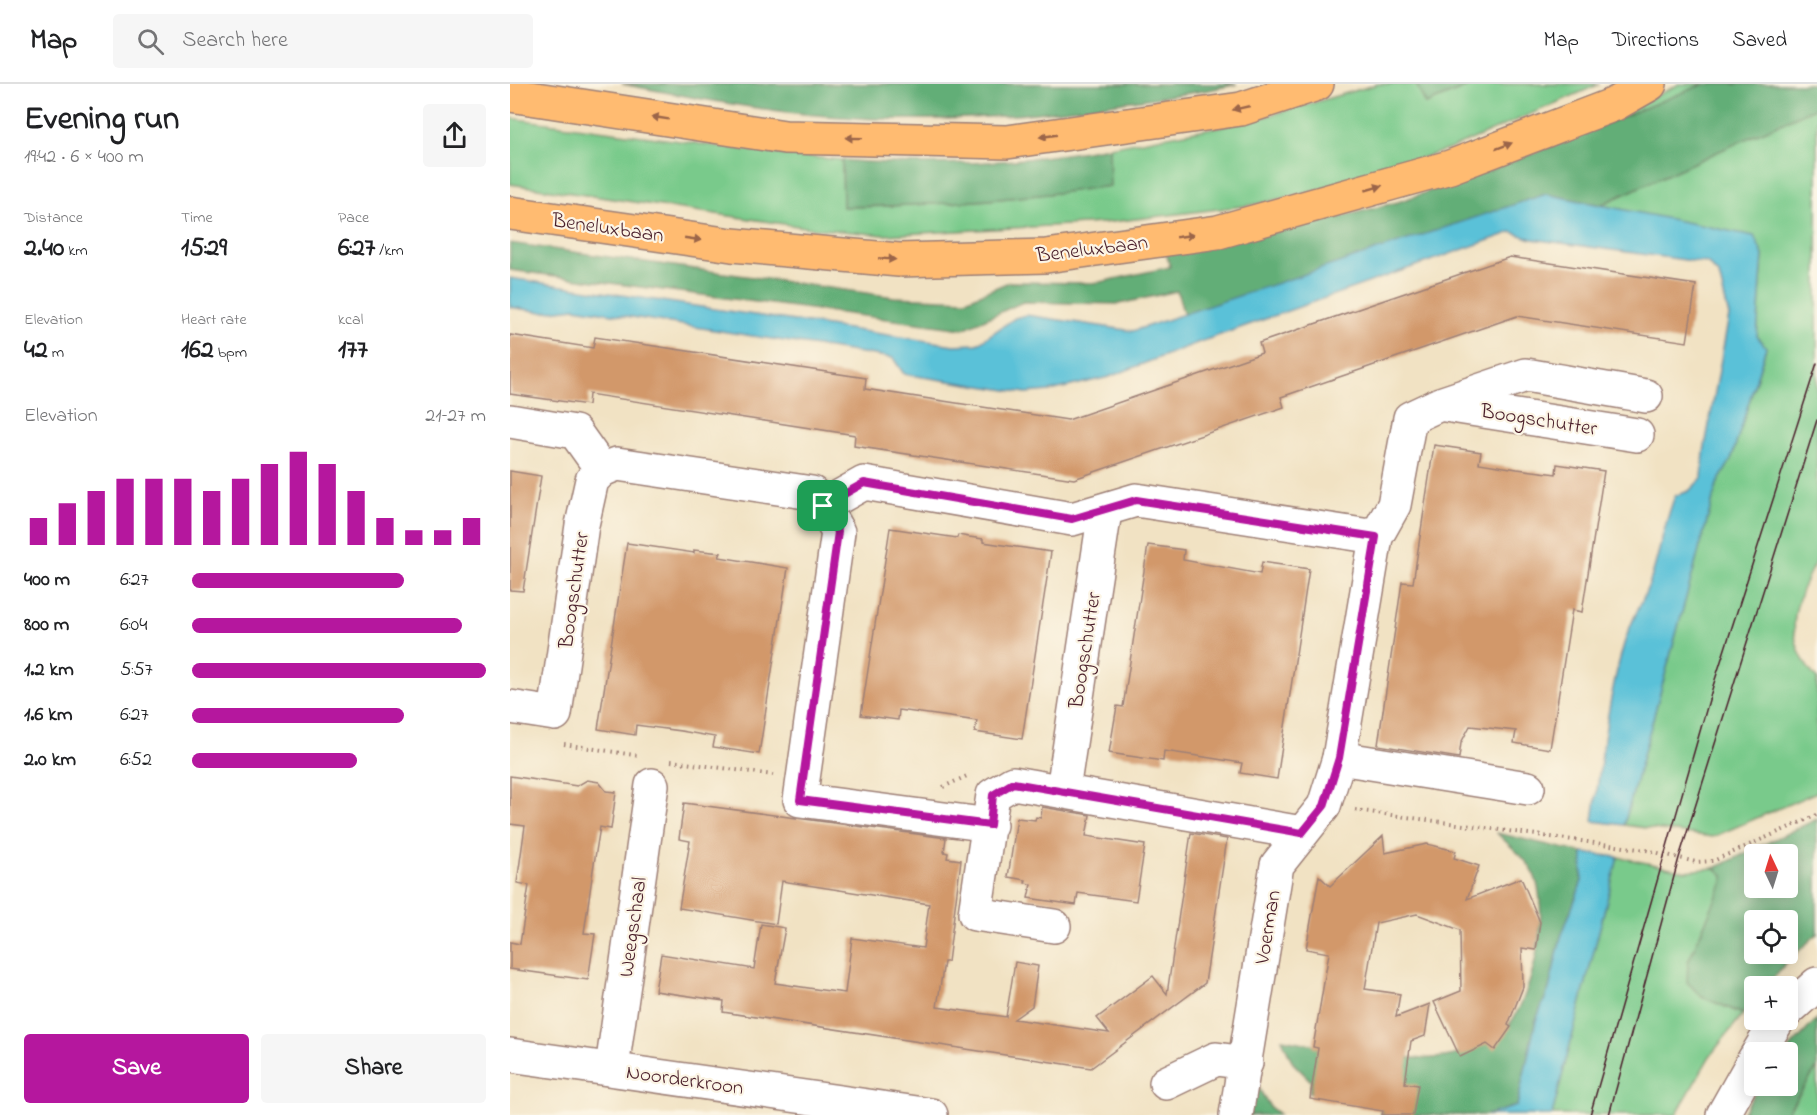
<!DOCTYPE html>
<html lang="en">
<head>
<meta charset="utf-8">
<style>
  :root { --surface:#fff; --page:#f6f6f6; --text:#202124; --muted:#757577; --line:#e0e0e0; --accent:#b5179e }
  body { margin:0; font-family:"Indie Flower",sans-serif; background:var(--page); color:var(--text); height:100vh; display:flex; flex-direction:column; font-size:22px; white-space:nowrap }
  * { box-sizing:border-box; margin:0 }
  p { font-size:20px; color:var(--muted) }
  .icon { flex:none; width:33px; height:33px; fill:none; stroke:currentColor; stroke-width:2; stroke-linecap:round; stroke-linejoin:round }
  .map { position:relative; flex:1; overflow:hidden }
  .side { display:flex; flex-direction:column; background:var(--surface); width:510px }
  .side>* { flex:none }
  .needle { width:39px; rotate:356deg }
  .controls { position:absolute; left:1234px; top:760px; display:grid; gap:12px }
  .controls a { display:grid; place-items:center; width:54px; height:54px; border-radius:6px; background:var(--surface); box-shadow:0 3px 15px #0003; font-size:30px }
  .pin { position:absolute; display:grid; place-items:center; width:51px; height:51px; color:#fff; margin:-26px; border-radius:12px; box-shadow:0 3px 9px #0006 }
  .round { display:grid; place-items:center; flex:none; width:63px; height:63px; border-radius:6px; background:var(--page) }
  .overview { display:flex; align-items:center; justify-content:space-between; height:102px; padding:0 24px }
  h1 { font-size:33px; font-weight:800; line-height:45px }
  .metrics { display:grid; grid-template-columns:repeat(3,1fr); gap:9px; height:102px; padding:6px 24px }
  .metrics div { display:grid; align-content:center }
  .metrics b { font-size:26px; font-weight:800 }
  .metrics small { font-size:16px; font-weight:400 }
  .metrics p { font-size:16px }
  .chart { height:168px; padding:12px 24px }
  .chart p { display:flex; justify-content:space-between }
  .chart svg { width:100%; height:108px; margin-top:6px; stroke:var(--accent); stroke-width:6 }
  .cta { display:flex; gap:12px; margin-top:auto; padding:12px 24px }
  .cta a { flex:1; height:69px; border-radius:6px; background:var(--accent); color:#fff; font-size:24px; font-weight:800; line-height:69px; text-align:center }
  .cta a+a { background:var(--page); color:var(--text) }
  ul { padding:0 24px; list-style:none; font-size:20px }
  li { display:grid; grid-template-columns:96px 72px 1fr; align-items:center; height:45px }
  li i { height:15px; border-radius:8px; background:var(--accent) }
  header { display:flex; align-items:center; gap:36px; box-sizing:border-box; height:84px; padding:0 30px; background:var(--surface); border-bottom:2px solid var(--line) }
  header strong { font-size:28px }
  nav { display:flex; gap:33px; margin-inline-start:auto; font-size:21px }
  .search { width:420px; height:54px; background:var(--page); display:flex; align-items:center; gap:15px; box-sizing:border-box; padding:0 21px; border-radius:6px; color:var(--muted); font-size:22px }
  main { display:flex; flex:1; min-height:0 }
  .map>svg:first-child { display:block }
  .green { fill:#79ca8b; stroke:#62745b; stroke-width:1.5 }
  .forest { fill:#62ae77; stroke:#566651; stroke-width:1.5; fill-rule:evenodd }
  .water { fill:#5ac1d8; stroke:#527082; stroke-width:1.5 }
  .building { fill:#d2986b }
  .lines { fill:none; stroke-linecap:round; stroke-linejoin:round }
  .minor-casing { stroke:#9e8077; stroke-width:36 }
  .major-casing { stroke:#9e8077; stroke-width:36 }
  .path { stroke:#9e8077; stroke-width:4; stroke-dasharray:1.5 4.5; stroke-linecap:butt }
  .minor { stroke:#fff; stroke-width:33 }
  .major { stroke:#ffbb71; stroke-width:33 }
  .tram { stroke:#4a1f2b; stroke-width:1.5 }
  .oneway { fill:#9b654a }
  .route-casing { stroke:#fff; stroke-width:12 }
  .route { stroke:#b5179e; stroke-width:8 }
  .labels { text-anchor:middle; stroke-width:4.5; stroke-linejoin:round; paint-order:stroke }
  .street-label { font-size:21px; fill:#4a1f2b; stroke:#fcf5e5 }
</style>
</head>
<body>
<header>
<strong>Map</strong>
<div class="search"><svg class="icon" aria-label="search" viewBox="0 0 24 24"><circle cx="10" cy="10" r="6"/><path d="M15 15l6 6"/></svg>Search here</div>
<nav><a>Map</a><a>Directions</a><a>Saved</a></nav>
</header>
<main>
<section class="side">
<div class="overview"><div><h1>Evening run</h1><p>19:42 · 6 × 400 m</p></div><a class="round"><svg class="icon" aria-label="share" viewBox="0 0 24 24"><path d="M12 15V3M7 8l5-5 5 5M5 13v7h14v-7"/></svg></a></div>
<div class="metrics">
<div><p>Distance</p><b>2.40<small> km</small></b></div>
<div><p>Time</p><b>15:29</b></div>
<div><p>Pace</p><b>6:27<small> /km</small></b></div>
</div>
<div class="metrics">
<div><p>Elevation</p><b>42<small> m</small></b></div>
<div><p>Heart rate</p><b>162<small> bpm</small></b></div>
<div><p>kcal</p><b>177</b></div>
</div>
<div class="chart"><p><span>Elevation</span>21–27 m</p>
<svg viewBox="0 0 160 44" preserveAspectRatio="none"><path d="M5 44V33M15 44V27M25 44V22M35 44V17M45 44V17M55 44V17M65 44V22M75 44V17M85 44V11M95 44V6M105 44V11M115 44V22M125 44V33M135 44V38M145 44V38M155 44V33"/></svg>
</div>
<ul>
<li><b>400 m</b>6:27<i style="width:72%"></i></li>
<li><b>800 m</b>6:04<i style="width:92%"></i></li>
<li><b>1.2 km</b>5:57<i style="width:100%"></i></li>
<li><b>1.6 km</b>6:27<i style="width:72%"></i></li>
<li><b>2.0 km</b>6:52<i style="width:56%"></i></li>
</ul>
<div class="cta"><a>Save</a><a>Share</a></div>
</section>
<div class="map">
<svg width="1307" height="1031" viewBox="0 0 1307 1031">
  <rect width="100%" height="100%" fill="#fcf5e5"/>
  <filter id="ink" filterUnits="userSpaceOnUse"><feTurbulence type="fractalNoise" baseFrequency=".0167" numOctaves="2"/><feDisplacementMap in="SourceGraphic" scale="12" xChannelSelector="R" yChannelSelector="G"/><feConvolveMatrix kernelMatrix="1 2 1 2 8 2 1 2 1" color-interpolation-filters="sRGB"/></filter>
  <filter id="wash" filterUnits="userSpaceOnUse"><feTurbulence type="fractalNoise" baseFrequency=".008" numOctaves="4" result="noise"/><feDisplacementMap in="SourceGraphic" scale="24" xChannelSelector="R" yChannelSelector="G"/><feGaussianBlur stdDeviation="1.35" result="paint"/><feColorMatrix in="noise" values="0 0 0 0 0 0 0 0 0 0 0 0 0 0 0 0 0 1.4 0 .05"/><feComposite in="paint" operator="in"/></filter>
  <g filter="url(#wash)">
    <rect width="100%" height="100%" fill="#f1e2c3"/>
    <g class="green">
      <path d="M868,0H906L916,20L964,0H1090L940,65L809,106L742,121L593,139L374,151L301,144L0,100V34L266,70L332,76L333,123C423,122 510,115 599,102V63L740,37Z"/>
      <polygon points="1169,0 1194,0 1085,44"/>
      <path d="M1307,23V475C1283,518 1271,555 1307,595V708L1203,753L1114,741L1207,400L1221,376L1256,264L1247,253L1253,171L1090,121Z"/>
      <polygon points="1108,773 1175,787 1205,784 1213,791 1214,798 1178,878 1192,913 1233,930 1200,972 1166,1031 1042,1031"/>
      <polygon points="1307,984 1307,1031 1275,1031"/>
    </g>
    <g class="forest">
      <path d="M112,0H727C690,9 652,13 614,18C536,30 457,37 378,35C288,34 199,17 112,0Z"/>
      <polygon points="906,0 964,0 916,20"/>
      <polygon points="1194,0 1307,0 1307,23 1090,121 1036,110 674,231 667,207 609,220 513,218 453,245 0,186 0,159 384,213 456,216 499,198 586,199 660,183 656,168 787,144 888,118 981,86"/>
      <path d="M599,63L600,102C511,115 423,122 333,123L332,76C421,84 512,79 599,63Z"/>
      <path d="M1307,735V850L1277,878L1256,903H1245V916L1233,930L1192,913L1177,898L1178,878L1213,798V791L1205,784ZM1245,771H1278V804H1245ZM1245,837H1278V870H1245Z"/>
      <path d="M987,749L1073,769L1072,797L1051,853L1039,905L1026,936L1007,1022L977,1031H871L872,1019L799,1008L801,997L783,979L772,955C816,962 899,981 940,972C955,969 992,952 1000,940C1024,905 1040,830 1024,790C1018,775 998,761 987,749Z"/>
      <polygon points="1307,935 1307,984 1275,1031 1231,1031 1249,1002 1278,1002 1278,969 1275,969"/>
      <polygon points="745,998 760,1023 770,1031 739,1031"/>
    </g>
    <g class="water">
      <path d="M1036,110L1244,152L1253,171L1247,252L1256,263L1221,376L1207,400L1114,741L1083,737C1091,678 1097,618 1114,560C1121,536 1135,514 1142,492C1150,465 1155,438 1165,412L1179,407L1192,394L1194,368L1219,232L1209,191L1197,179L1022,155L1002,148L687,259L599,293L540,307L516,309L394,290L383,274L65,224L32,228L0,223V194L444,261L467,260L505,234L516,231L623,247Z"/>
      <polygon points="1073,769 1108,773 1042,1031 977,1031 1007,1022 1026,936 1039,905 1051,853 1072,797"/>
    </g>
    <g id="blocks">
      <g class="building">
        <polygon points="1000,173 1186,201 1177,258 1007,232 771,313 774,323 564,395 344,362 345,351 79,310 78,321 0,310 0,251 83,264 85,253 356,294 355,305 558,336 752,269 749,259"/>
        <polygon points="924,361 971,368 969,379 1007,385 1046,390 1047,380 1094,387 1072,528 1062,526 1040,665 1004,659 1006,647 960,642 951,659 949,674 868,661 892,498 903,499"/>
        <polygon points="0,387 31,392 13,507 0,506"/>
        <polygon points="380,444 447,454 448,451 459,453 473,455 473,458 541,468 512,655 465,648 467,637 433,632 389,626 388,636 351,631"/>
        <polygon points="117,459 184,469 184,466 211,469 209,473 278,484 249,670 203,663 205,653 171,647 126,641 125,651 88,645"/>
        <polygon points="638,461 674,466 673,476 750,490 752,478 799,485 767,695 730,689 732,679 688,672 654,667 653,677 599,669 607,622 613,623"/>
        <polygon points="0,692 67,702 77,696 89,698 96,707 106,708 101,745 90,743 83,786 74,849 85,850 78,896 0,885 0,858 10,860 19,801 7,799 15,742 0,740"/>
        <polygon points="174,719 436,754 434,768 438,769 437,774 451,776 438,878 434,878 427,923 496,933 505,878 528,882 522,922 504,935 599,949 587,934 643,892 657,910 681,749 717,755 695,899 581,984 213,928 214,917 145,907 151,870 244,885 251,840 275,844 265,899 312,906 335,909 342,854 413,864 419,820 272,797 266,840 169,824 180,757 169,755"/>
        <polygon points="532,723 580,731 576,752 635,761 626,817 568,809 566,821 518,814 521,800 515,799 516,796 498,793 507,734 525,736 526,733 531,734"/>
        <polygon points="873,752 875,769 917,760 946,767 944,774 969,782 957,815 1011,794 1030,838 1026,866 1012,864 1013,903 998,941 1001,943 985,966 977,960 950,973 924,918 951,907 950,846 907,830 866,839 855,905 890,910 886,933 920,920 915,952 901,957 895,999 908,1001 903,1031 872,1031 873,1027 800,1015 808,964 803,963 819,869 796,865 809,792 820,802"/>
      </g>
    </g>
  </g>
  <g filter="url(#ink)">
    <use href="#blocks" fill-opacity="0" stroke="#9e8077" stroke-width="1.5"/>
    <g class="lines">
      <defs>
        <g id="minor">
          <polyline points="935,321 1127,351"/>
          <polyline points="0,337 65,348 92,386 107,380 302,409 313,422 328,448 290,716 480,741"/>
          <polyline points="313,422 354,399 562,435 626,416 866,453"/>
          <polyline points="0,623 45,630 72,441 82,396 92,386"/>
          <polyline points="829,674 1018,704"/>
          <polyline points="553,706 595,427"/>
          <polyline points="544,842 465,830 483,711 503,699 792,749"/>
          <polyline points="1278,926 1307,900"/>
          <polyline points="1248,969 1268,936"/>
          <polyline points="0,971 421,1031"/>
          <polyline points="102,984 142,701"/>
          <polyline points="656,999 706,975 736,979"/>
          <polyline points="726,1031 767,781 814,722 829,674 866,453 884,421 900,334 930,320 1016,291 1136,312"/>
          <polyline points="1213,1031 1245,974"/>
        </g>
        <g id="major">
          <polyline points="0,11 275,53 497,58 731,25 807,0"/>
          <polyline points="0,129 222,161 389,176 536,172 708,148 940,83 1105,20 1140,0"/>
        </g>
      </defs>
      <use href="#minor" class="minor-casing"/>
      <use href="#major" class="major-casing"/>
      <g class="path">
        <polyline points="54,660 130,672"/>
        <polyline points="161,677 263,691"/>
        <polyline points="433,703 459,691"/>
        <polyline points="845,726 1136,766 1186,778 1203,777 1307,731"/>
      </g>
      <use href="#minor" class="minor"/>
      <use href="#major" class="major"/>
      <g class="tram">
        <polyline points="1080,1031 1203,602 1307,279"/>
        <polyline points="1099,1031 1169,774 1307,336"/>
      </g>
    </g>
    <defs><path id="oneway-solid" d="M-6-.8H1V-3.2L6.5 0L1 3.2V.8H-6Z" transform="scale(1.5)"/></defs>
    <g class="oneway">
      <use href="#oneway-solid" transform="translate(731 24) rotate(167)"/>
      <use href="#oneway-solid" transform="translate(150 34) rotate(-171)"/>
      <use href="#oneway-solid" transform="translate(538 52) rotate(172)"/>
      <use href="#oneway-solid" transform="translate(344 54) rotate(-179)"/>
      <use href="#oneway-solid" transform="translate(994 62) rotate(-21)"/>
      <use href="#oneway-solid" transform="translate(864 104) rotate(-16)"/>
      <use href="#oneway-solid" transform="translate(675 152) rotate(-8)"/>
      <use href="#oneway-solid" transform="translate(183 155) rotate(8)"/>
      <use href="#oneway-solid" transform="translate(377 175) rotate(5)"/>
    </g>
  </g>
  <g class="lines" filter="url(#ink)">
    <defs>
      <polygon id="route" points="354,399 562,435 626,416 866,453 829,674 814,722 792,749 503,699 483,711 480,741 290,716 328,448 313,422"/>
    </defs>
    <use href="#route" class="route-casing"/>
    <use href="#route" class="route"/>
  </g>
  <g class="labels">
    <g class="street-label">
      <text transform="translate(98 143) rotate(8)" y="7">Beneluxbaan</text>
      <text transform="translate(582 164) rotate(-7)" y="7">Beneluxbaan</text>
      <text transform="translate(1029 335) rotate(9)" y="7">Boogschutter</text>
      <text transform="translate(63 506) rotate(-82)" y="7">Boogschutter</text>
      <text transform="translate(574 566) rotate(-81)" y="7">Boogschutter</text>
      <text transform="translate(122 843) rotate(-82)" y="7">Weegschaal</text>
      <text transform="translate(757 843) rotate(-81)" y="7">Voerman</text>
      <text transform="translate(175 995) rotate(8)" y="7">Noorderkroon</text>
    </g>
  </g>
</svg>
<div class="controls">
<a><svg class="needle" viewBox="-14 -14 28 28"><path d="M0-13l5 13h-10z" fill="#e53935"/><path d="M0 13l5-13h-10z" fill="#757577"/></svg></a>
<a><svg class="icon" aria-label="locate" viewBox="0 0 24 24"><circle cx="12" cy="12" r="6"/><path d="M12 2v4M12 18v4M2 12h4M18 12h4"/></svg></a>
<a>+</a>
<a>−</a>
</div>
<div class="pin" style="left:313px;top:422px;background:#1e9e55"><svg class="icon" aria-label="arrive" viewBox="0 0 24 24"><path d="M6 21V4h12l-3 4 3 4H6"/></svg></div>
</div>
</main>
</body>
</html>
